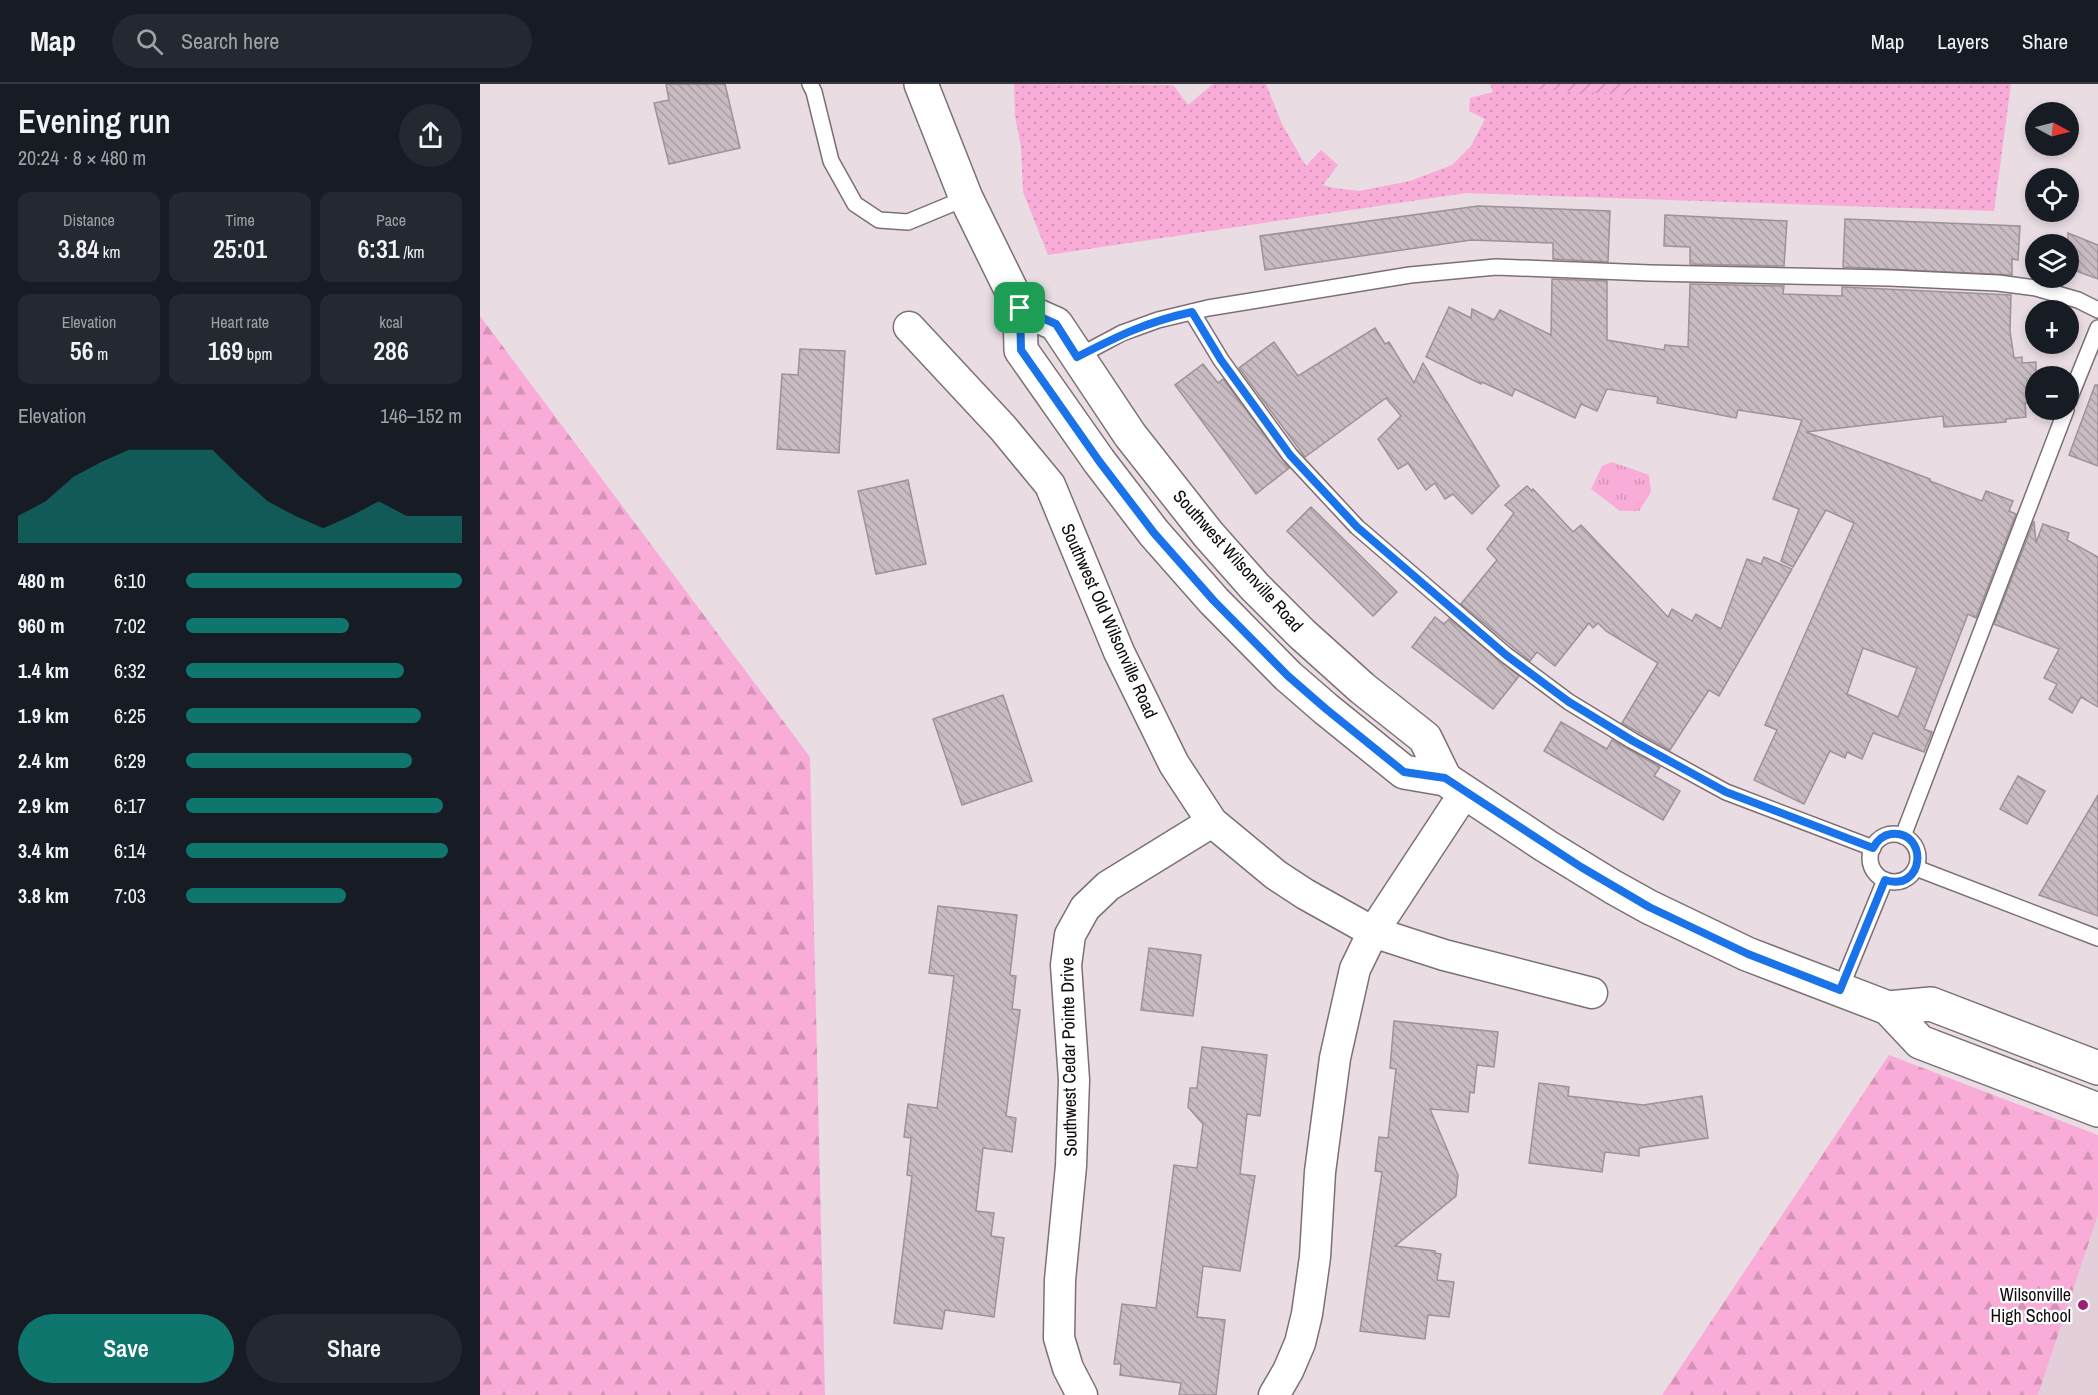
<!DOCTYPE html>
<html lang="en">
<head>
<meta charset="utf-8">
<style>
  :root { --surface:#171b24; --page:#242831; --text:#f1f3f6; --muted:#9ea1a6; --line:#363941; --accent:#0f766e }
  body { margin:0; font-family:"Archivo Narrow",sans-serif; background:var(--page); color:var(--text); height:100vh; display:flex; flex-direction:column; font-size:22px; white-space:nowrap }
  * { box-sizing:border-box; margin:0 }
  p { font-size:20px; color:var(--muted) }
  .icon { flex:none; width:33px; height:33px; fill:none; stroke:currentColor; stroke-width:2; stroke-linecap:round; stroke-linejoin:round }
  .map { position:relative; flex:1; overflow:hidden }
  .side { display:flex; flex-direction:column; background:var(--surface); width:480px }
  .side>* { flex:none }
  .needle { width:39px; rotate:97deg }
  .controls { position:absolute; left:1545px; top:18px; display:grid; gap:12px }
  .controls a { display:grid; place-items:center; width:54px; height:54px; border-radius:50%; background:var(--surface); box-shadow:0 3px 9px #0003; font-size:30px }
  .pin { position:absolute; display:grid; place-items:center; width:51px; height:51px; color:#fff; margin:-26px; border-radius:12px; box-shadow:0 3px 9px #0006 }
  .round { display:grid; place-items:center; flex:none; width:63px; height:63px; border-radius:32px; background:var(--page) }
  .overview { display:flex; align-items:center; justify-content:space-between; height:102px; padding:0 18px }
  h1 { font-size:33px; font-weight:600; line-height:45px }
  .stats { display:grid; grid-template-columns:repeat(3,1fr); gap:9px; height:102px; padding:6px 18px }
  .stats div { display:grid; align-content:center; border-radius:12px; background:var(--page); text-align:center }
  .stats b { font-size:26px; font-weight:600 }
  .stats small { font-size:16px; font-weight:400 }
  .stats p { font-size:16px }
  .chart { height:168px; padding:12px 18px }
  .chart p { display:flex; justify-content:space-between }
  .chart svg { width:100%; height:108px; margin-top:6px; fill:var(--accent); opacity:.7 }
  .action { display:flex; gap:12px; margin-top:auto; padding:12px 18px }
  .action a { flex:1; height:69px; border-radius:36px; background:var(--accent); color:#fff; font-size:24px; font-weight:600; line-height:69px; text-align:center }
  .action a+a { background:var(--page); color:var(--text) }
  ul { padding:0 18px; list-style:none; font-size:20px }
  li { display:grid; grid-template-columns:96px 72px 1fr; align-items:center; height:45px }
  li i { height:15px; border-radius:8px; background:var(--accent) }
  header { display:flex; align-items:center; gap:36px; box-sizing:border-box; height:84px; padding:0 30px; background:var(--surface); border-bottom:2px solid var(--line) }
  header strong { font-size:28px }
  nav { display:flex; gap:33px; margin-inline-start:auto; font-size:21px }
  .search { width:420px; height:54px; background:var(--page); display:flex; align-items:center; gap:15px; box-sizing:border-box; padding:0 21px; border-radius:33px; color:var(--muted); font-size:22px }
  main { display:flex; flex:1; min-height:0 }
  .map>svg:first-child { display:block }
  .built { fill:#e3cfd9 }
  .grass { fill:url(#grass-dots) }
  .forest { fill:url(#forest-firs) }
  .park { fill:url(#park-tufts) }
  .garden { fill:url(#garden-furrows) }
  .building { fill:url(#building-back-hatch); stroke:#9e9299; stroke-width:1.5; fill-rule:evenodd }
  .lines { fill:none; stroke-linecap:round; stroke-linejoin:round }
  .service-casing { stroke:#7c7076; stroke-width:18 }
  .minor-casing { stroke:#7c7076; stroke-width:33 }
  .primary-casing { stroke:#7c7076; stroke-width:36 }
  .service { stroke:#fff; stroke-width:15 }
  .minor { stroke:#fff; stroke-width:30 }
  .primary { stroke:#fff; stroke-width:33 }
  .route-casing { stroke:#fff; stroke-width:12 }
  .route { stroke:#1a73e8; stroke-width:8 }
  .poi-dot { fill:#9c1f75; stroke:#fff; stroke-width:2 }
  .labels { text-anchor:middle; stroke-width:4.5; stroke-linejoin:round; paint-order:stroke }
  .street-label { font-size:18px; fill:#0e0a0d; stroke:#fff }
  .poi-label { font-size:18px; fill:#0e0a0d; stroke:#fff; text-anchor:end }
</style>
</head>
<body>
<header>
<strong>Map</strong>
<div class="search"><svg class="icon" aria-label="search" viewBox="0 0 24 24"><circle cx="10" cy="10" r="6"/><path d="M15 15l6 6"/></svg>Search here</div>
<nav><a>Map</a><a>Layers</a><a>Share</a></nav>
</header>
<main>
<section class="side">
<div class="overview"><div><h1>Evening run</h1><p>20:24 · 8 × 480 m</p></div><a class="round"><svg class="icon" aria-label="share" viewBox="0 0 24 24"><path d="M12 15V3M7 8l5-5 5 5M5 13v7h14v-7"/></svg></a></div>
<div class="stats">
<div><p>Distance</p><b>3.84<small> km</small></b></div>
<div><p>Time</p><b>25:01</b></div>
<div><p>Pace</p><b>6:31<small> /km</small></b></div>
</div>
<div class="stats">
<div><p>Elevation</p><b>56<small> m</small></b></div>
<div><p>Heart rate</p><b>169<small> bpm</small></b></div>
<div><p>kcal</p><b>286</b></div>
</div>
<div class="chart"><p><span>Elevation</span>146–152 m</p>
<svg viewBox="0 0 160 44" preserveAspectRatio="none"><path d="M0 44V33L10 27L20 17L30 11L40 6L50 6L60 6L70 6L80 17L90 27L100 33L110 38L120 33L130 27L140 33L150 33L160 33V44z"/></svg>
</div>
<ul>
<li><b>480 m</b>6:10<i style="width:100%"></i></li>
<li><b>960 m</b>7:02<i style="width:59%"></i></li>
<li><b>1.4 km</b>6:32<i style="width:79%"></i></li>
<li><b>1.9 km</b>6:25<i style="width:85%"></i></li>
<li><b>2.4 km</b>6:29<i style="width:82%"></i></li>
<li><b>2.9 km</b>6:17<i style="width:93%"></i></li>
<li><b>3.4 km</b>6:14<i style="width:95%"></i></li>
<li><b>3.8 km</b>7:03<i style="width:58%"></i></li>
</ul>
<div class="action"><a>Save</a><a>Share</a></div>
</section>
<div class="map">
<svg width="1618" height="1311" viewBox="0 0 1618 1311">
  <defs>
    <pattern id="grass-dots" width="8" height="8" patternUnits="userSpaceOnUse" patternTransform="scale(1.5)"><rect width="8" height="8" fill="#f8acd7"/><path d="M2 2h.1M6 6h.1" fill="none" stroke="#d393b7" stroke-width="1.8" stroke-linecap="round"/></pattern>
    <pattern id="forest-firs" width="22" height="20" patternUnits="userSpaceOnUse" patternTransform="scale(1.5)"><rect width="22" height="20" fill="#f8acd7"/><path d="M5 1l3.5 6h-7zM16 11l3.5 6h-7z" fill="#d393b7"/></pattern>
    <pattern id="park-tufts" width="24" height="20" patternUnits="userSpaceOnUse" patternTransform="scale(1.5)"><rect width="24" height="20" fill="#f8acd7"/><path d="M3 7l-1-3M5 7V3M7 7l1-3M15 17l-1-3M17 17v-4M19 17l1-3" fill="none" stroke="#d393b7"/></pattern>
    <pattern id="garden-furrows" width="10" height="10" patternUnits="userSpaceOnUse" patternTransform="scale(1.5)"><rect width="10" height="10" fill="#f8acd7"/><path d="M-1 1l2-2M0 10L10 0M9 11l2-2" fill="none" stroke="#d393b7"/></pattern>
    <pattern id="building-back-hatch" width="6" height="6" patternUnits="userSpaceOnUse" patternTransform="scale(1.5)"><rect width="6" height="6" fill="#c8bbc2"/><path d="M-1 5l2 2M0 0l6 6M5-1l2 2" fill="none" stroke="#ab9fa6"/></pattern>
  </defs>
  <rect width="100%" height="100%" fill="#e9dde3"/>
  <polygon class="built" points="1618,1131 1618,1311 1558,1311"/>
  <polygon class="grass" points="534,0 689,1 694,2 708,21 733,0 786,0 802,40 826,82 841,66 858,81 843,101 854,104 879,107 930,97 972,81 991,62 1005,35 989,27 990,14 1013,8 1010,0 1531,0 1514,127 986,109 568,171 543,108 541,63 535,32"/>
  <g class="forest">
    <polygon points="0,232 330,673 345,1311 0,1311"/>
    <polygon points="1409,971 1618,1051 1618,1131 1558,1311 1182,1311"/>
  </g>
  <polygon class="park" points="1132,378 1169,391 1171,408 1159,427 1140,427 1111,405 1122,382"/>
  <polygon class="garden" points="1057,0 1151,0 1150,11 1056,5"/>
  <g class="building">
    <polygon points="186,0 245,0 260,64 189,80 174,19 189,16"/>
    <polygon points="998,122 1130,127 1128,178 1073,175 1073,159 991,156 785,186 780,152"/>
    <polygon points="1185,131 1307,137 1304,182 1210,180 1210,163 1184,162"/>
    <polygon points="1365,135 1540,142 1538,176 1532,175 1532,191 1363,183"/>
    <polygon points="1588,149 1618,161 1618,195 1588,184"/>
    <path d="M1072,195L1127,197V256L1184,266L1185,261L1208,263L1210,200L1304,202L1303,210L1362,212V203L1531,211L1530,247L1534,274L1542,273V279L1556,278V318L1545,319L1546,333L1526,335V338L1464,343L1463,332L1326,348L1450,395V397L1502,417L1506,407L1533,417L1529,427L1536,430L1496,534L1488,530L1444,645L1452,648L1444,668L1393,649L1382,675L1367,668L1365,674L1350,667L1324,720L1274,696L1297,646L1285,641L1374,439L1346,426L1313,483L1301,477L1319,425L1293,415L1322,336L1258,326L1256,334L1177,319L1178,313L1127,305L1117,327L1101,320L1095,334L1035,305L1032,312L1002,298L1001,300L946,273L969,223L991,234L992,225L1014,236L1020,226L1071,251ZM1383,564L1437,584L1418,633L1367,610Z"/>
    <polygon points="895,244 905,260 909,258 934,299 943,279 1019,402 992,430 973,410 965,415 955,399 946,406 928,379 918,385 898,355 921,332 906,314 825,373 759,284 794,258 818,292"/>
    <polygon points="320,265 365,267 359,369 297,365 302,290 318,291"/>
    <polygon points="723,280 738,299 743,295 809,384 776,410 695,301"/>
    <polygon points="1615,301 1618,301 1618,382 1589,371"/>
    <polygon points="428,396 446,480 396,490 378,407"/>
    <polygon points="1047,402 1052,407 1053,405 1093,448 1101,441 1188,533 1192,525 1212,537 1216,530 1241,545 1267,475 1281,480 1284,473 1312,485 1239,612 1229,606 1190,666 1142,639 1178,579 1126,547 1118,539 1113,544 1109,539 1075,582 1057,568 1050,577 981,520 1017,476 1007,465 1034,429 1025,421"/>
    <polygon points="831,423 917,508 893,532 807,447"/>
    <polygon points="1554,437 1556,459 1563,440 1589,449 1587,456 1618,473 1618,623 1601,613 1592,629 1569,615 1577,600 1564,594 1579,565 1514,540"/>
    <polygon points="955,533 964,540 969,535 1039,592 1013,625 932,563"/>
    <polygon points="523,611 552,697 482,721 453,635"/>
    <polygon points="1081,638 1127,665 1132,656 1180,683 1174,692 1200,707 1183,736 1064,667"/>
    <polygon points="1538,692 1565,707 1547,740 1520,725"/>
    <polygon points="1618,711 1618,832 1559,811"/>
    <polygon points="458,822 537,831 530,891 536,892 532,925 540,926 526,1032 536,1034 532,1068 503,1064 496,1127 514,1129 511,1152 524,1154 514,1233 465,1226 462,1245 414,1239 432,1092 427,1091 431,1054 424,1053 428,1020 457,1024 474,892 449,889"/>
    <polygon points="669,864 721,871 713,932 661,926"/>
    <polygon points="914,937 1018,948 1014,983 997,981 994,1009 990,1008 988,1028 950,1025 978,1091 976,1112 915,1162 955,1167 955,1169 961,1170 957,1196 974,1198 969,1233 948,1231 945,1255 880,1247 902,1088 895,1087 899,1053 908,1054 916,985 910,984"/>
    <polygon points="722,963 787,971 780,1032 767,1030 760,1090 775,1092 760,1187 723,1182 717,1233 745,1236 736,1311 699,1311 701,1299 640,1291 641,1280 634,1280 642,1220 676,1224 694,1081 717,1084 723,1040 708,1023 710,1004 717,1004"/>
    <polygon points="1059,999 1089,1003 1088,1012 1163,1021 1222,1012 1228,1054 1159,1064 1159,1072 1125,1068 1122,1088 1049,1079"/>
  </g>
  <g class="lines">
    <defs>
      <g id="service">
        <polyline points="330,0 334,8 351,77 375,120 399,136 428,138 486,114"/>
        <polyline points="712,228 741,276 810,371 877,443 1026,571 1089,618 1153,657 1246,708 1393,764"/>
        <polyline points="597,273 642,249 678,236 728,224 930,191 1016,183 1170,189 1410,194 1518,199 1556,204 1598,216 1618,226"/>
        <polyline points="1588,318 1618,244"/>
        <circle cx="1414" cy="774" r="24"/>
        <polyline points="1423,752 1586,326"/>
        <polyline points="1436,784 1618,854"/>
        <polyline points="1360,906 1405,796"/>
      </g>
      <g id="minor">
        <polyline points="429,243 523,344 570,401 639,568 694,680 732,738 796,791 825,810 893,848 964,871 1112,909"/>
        <polyline points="602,1311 588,1284 579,1254 580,1196 591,1082 594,996 586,881 590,851 605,824 628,802 732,738"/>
        <polyline points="794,1311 808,1287 820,1259 827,1230 835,1173 840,1088 855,974 875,885 893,848 985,708"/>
      </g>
      <g id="primary">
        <polyline points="441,0 486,114 540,224 541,266 619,377 674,449 734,517 808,592 846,625 924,688 965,695 1066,762 1133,803 1169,823 1267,870 1408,924 1451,920 1618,984"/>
        <polyline points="540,224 576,240 650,351 728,450 775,503 822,550 882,604 945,654 965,695"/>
        <polyline points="1408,924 1440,958 1618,1026"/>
      </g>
    </defs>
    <use href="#service" class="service-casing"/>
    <use href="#minor" class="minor-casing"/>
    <use href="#primary" class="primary-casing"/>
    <use href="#service" class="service"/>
    <use href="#minor" class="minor"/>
    <use href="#primary" class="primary"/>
  </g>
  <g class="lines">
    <defs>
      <path id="route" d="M540,224L576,240L597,273C638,252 666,238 712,228L741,276L810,371L877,443L1026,571L1089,618L1153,657L1246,708L1393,764C1397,757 1403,751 1411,750C1449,746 1445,809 1405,796L1360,906L1268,870L1169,823L1101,783L965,694L924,688L846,625L808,592L734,517L674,449L619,377L541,266Z"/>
    </defs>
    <use href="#route" class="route-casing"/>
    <use href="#route" class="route"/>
  </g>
  <circle class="poi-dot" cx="1603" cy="1221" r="6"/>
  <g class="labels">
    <g class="street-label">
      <text transform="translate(758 477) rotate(48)" y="6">Southwest Wilsonville Road</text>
      <text transform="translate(629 537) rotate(66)" y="6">Southwest Old Wilsonville Road</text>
      <text transform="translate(589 973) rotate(-91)" y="6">Southwest Cedar Pointe Drive</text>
    </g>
    <g class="poi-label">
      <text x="1591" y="1217">Wilsonville<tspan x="1591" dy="21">High School</tspan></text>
    </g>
  </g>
</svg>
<div class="controls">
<a><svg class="needle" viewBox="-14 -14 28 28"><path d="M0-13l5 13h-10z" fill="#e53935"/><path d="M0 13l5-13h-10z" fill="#9ea1a6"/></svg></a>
<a><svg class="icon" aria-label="locate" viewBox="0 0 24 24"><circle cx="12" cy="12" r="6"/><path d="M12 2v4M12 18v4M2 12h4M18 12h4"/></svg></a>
<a><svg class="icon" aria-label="layers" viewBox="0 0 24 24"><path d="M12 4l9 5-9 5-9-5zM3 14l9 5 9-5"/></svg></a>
<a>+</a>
<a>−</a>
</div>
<div class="pin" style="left:540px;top:224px;background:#1e9e55"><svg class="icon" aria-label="arrive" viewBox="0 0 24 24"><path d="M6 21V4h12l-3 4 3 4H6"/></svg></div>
</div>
</main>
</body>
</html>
